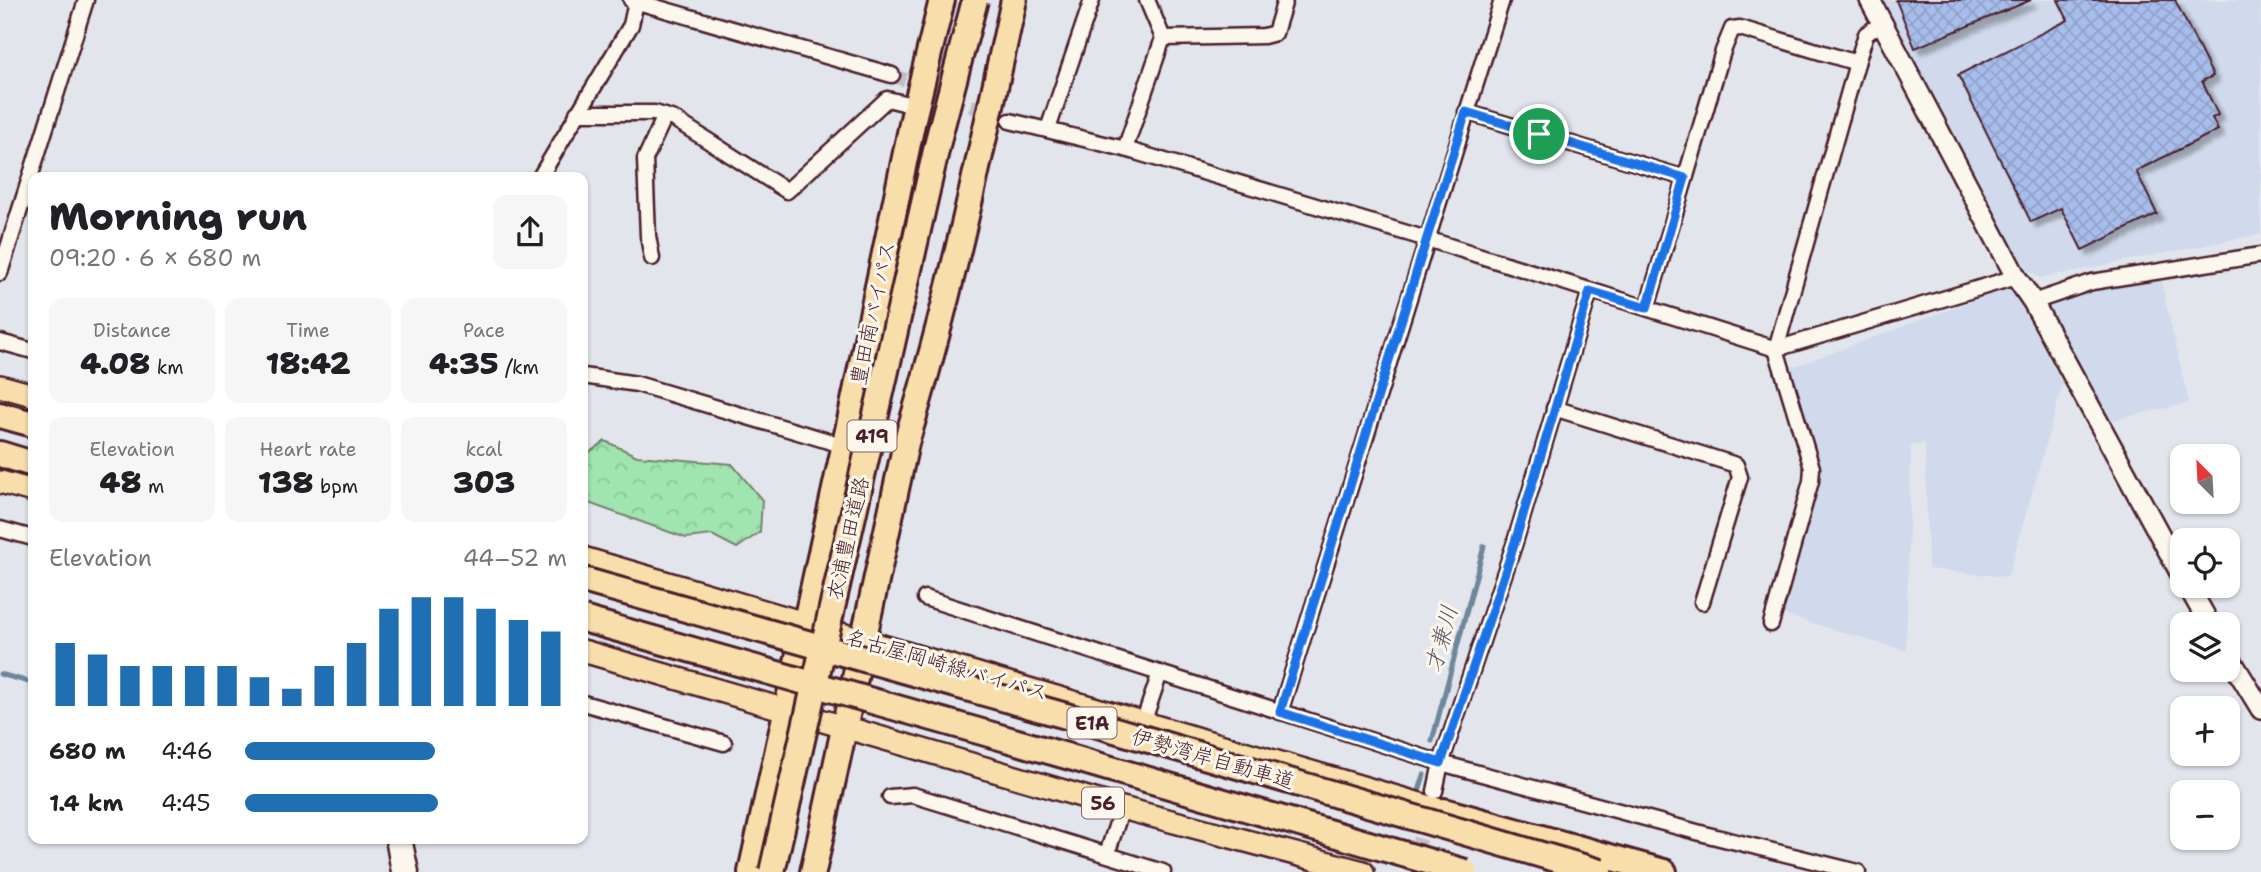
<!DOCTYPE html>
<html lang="en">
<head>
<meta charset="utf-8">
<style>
  :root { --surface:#fff; --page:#f6f6f6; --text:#202124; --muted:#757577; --accent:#1f6fb2 }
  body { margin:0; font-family:"Shantell Sans","Klee One",sans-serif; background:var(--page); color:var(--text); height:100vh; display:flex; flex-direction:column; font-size:26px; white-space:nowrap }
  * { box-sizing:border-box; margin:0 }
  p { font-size:23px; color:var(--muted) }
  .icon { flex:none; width:38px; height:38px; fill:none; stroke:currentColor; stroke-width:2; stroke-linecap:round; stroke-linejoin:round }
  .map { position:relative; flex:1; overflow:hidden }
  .sheet { position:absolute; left:28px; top:172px; width:560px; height:672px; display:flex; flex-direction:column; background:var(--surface); border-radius:14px; box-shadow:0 2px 5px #0004 }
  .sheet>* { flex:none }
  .needle { width:46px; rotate:336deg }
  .buttons { position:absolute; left:2170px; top:444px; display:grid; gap:14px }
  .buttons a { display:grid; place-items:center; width:70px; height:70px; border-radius:14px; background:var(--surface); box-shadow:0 2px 5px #0004; font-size:35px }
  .pin { position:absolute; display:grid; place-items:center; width:60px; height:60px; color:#fff; margin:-30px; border:4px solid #fff; border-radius:50%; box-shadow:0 2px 7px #0007 }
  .round { display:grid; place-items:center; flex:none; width:74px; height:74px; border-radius:14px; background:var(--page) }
  .headline { display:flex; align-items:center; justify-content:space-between; height:119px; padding:0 21px }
  h1 { font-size:38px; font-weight:800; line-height:52px }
  .figures { display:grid; grid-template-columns:repeat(3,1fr); gap:10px; height:119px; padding:7px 21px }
  .figures div { display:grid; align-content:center; border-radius:14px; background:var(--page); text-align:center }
  .figures b { font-size:30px; font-weight:800 }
  .figures small { font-size:19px; font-weight:400 }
  .figures p { font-size:19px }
  .chart { height:196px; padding:14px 21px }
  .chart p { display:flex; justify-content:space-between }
  .chart svg { width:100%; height:126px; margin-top:7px; stroke:var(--accent); stroke-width:6 }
  ul { padding:0 21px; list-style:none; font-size:23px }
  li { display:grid; grid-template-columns:112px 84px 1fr; align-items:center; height:52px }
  li i { height:18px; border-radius:9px; background:var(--accent) }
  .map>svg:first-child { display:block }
  .built { fill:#d0daec }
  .forest { fill:url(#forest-crowns); stroke:#75826d; stroke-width:2 }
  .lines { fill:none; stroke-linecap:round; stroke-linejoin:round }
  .stream { stroke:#6d879b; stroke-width:5 }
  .building { fill:url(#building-cross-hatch); stroke:#4a1f2b; stroke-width:2; filter:url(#shadow) }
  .street-tunnel { stroke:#c4bec5; stroke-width:14; stroke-dasharray:14 7; stroke-linecap:butt }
  .street-casing { stroke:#4a1f2b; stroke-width:19 }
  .secondary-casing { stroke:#4a1f2b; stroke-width:24 }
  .primary-casing { stroke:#4a1f2b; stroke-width:26 }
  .highway-casing { stroke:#4a1f2b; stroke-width:30 }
  .street { stroke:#fbf7ec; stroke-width:14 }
  .secondary { stroke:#fbf7ec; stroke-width:19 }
  .primary { stroke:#f8deab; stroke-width:21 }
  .highway { stroke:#f8deab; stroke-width:24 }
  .highway-bridge-casing { stroke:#4a1f2b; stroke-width:30; stroke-linecap:butt }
  .highway-bridge { stroke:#f8deab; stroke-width:24 }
  .route-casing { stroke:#fff; stroke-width:14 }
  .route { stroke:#1a73e8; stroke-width:9 }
  .labels { text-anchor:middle; stroke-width:6; stroke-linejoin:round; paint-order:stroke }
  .shield { fill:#fbf7ec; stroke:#7f6065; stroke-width:2 }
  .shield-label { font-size:19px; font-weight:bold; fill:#4a1f2b }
  .street-label { font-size:21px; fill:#4a1f2b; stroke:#fbf7ec }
  .water-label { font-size:23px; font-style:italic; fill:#5c5363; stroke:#fbf7ec }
</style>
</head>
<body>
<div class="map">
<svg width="2261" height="872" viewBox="0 0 2261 872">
  <defs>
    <pattern id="forest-crowns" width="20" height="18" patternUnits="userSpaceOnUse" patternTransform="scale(1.75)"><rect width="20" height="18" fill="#a0e4af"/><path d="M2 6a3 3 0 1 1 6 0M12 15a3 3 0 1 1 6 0" fill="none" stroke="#8bc397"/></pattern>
    <pattern id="building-cross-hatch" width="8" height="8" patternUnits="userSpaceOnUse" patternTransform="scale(1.75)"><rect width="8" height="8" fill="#a7bdeb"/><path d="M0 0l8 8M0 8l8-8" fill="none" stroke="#91a2ca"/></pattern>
    <filter id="shadow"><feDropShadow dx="6" dy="6" stdDeviation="2" flood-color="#0004"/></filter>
  </defs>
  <rect width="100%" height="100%" fill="#e2e6ec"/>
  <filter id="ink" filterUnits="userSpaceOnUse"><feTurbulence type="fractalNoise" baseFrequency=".0143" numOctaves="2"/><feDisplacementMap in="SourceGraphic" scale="14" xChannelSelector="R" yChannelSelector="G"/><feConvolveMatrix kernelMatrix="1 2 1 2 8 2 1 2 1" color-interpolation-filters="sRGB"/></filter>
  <g filter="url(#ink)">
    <g class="built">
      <polygon points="1881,0 2261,0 2261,234 2041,278 2026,270"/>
      <polygon points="2160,277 2189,403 2104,422 2045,304 2100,286"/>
      <polygon points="2010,287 2063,384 2008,577 1928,569 1925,444 1911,445 1906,651 1781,614 1822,475 1782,371"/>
    </g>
    <polygon class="forest" points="605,441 637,456 732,464 762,500 760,532 737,548 712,535 686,538 583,501 583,457"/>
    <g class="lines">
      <g class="stream">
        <polyline points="0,674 33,683"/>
        <polyline points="1432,741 1484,546"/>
        <polyline points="1419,791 1424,775"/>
      </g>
    </g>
    <g class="building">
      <polygon points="1896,0 2031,0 1915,48"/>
      <polygon points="2058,0 2175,0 2213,76 2202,81 2218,115 2212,118 2218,130 2136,171 2157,214 2082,250 2061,208 2031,222 1958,75 2068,20"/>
    </g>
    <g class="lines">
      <g class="street-tunnel">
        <polyline points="892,75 1010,121"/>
        <polyline points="1410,872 1427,816"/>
      </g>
      <defs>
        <g id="street">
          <polyline points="631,0 892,75"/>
          <polyline points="1163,38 1264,36 1275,33 1285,0"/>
          <polyline points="1466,112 1685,178"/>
          <polyline points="577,113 655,113 674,119 787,191 887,99 916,106"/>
          <polyline points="1010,121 1125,149 1427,239 1776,349 2016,277"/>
          <polyline points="1048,129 1092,0"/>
          <polyline points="1125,149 1163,38 1147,0"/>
          <polyline points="540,177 631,25 636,2"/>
          <polyline points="652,258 648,236 645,159 665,116"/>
          <polyline points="0,273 86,0"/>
          <polyline points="2033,302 2092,282 2261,255"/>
          <polyline points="1647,308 1723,51 1732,29 1740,28 1857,63"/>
          <polyline points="0,342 33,351"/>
          <polyline points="583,376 637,384 845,446"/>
          <polyline points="1554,408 1736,465 1740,477 1702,602"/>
          <polyline points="0,529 33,538"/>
          <polyline points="925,598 1441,763 1708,835 1858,872"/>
          <polyline points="1771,624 1811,481 1812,468 1776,349 1857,63 1866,34 1882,23"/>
          <polyline points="583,703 724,743"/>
          <polyline points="1280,712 1502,0"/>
          <polyline points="1143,723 1160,673"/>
          <polyline points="1435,791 1441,763 1515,542 1590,291"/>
          <polyline points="890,797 913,795 1163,872"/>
          <polyline points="393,838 399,872"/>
          <polyline points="404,838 411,872"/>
          <polyline points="1107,854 1122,808"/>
        </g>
        <g id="secondary">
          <polyline points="1870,0 2016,277 2033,302 2182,576"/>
          <polyline points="2188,586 2210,625"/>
          <polyline points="2228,655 2261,709"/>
        </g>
        <g id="primary">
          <polyline points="0,386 33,395"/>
          <polyline points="0,482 33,491"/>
          <polyline points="583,558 1444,811 1456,818"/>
          <polyline points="583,651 1122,808 1363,872"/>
        </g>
        <g id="highway">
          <polyline points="0,415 33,424"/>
          <polyline points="0,454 33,464"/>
          <polyline points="1444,811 1664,872"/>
          <polyline points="751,872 848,430 913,119 942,0"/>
          <path d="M813,872L906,443C950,298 982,148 1014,0"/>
        </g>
      </defs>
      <use href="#street" class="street-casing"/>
      <use href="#secondary" class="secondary-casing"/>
      <use href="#primary" class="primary-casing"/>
      <use href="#highway" class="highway-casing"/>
      <use href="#street" class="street"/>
      <use href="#secondary" class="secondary"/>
      <use href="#primary" class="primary"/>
      <use href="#highway" class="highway"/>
      <defs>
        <g id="highway-bridge">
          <polyline points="583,580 1091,723 1600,872"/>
          <polyline points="583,619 1070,757 1465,872"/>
          <polyline points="772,872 940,133 975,0"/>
        </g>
      </defs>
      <use href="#highway-bridge" class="highway-bridge-casing"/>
      <use href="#highway-bridge" class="highway-bridge"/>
    </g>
  </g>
  <g class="lines" filter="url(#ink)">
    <defs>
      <polygon id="route" points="1466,112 1685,178 1647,308 1590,291 1515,542 1441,763 1280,712"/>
    </defs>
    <use href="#route" class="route-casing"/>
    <use href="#route" class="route"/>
  </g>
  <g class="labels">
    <g class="shield">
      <rect x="847.5" y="420.5" width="49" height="31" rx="5"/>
      <rect x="1067.5" y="707.5" width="49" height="31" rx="5"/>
      <rect x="1082" y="787.5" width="42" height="31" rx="5"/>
    </g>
    <g class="shield-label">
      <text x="872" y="443">419</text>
      <text x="1092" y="730">E1A</text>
      <text x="1103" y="810">56</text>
    </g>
    <g class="street-label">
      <text transform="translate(873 313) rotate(-78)" y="7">豊田南バイパス</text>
      <text transform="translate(848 538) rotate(-77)" y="7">衣浦豊田道路</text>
      <text transform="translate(947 665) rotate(16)" y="7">名古屋岡崎線バイパス</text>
      <text transform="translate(1213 759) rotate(16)" y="7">伊勢湾岸自動車道</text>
    </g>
    <g class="water-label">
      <text transform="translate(1441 639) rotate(-75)" y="8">才兼川</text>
    </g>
  </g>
</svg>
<div class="buttons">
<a><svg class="needle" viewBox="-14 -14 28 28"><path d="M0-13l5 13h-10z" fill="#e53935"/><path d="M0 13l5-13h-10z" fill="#757577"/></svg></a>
<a><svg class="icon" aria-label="locate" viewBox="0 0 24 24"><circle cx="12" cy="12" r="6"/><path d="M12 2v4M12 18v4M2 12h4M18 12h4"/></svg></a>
<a><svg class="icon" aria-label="layers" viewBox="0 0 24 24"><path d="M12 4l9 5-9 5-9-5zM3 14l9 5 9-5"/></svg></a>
<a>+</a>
<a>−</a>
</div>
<div class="pin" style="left:1539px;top:134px;background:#1e9e55"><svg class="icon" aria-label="arrive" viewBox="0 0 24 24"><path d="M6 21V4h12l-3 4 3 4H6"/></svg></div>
<section class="sheet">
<div class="headline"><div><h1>Morning run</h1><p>09:20 · 6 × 680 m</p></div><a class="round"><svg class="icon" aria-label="share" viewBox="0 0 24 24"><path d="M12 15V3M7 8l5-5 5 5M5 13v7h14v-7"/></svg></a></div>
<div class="figures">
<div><p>Distance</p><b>4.08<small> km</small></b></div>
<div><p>Time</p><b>18:42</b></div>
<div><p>Pace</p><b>4:35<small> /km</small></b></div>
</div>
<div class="figures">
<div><p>Elevation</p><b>48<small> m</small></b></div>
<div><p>Heart rate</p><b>138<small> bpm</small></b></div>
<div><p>kcal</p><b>303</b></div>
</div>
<div class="chart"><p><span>Elevation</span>44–52 m</p>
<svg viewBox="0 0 160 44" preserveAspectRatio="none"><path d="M5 44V22M15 44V26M25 44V30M35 44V30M45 44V30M55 44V30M65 44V34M75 44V38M85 44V30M95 44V22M105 44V10M115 44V6M125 44V6M135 44V10M145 44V14M155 44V18"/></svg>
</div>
<ul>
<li><b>680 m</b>4:46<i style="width:59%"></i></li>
<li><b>1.4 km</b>4:45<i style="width:60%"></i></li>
</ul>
</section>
</div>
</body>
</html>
